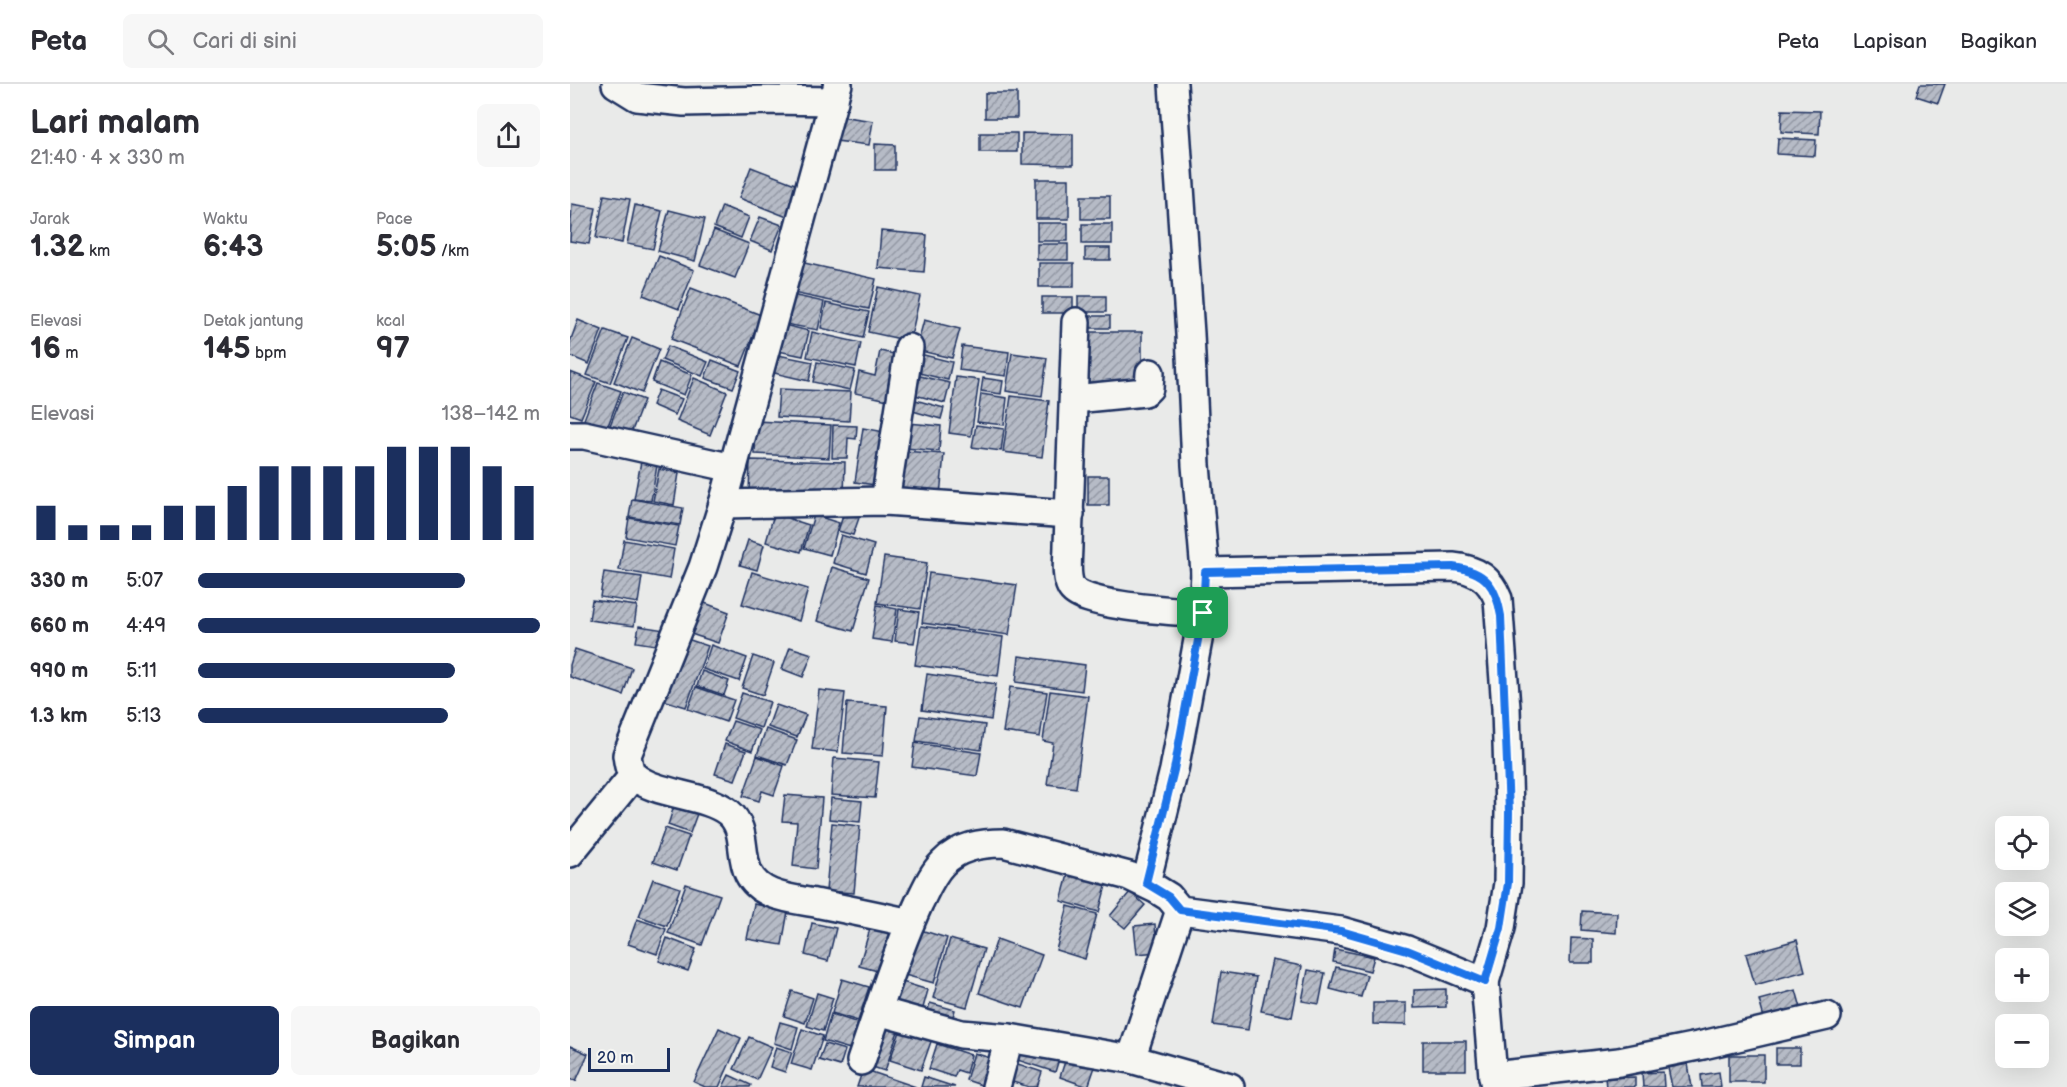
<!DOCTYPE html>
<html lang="id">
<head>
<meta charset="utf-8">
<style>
  :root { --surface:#fff; --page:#f7f7f7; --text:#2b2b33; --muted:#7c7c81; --line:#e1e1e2; --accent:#1b2f5e }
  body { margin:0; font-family:"Balsamiq Sans",sans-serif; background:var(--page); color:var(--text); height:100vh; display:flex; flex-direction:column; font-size:22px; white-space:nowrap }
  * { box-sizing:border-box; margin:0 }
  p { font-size:20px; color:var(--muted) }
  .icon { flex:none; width:33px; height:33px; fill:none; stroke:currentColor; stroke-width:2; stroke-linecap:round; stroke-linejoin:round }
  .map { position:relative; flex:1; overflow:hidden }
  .panel { display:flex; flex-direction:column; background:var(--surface); width:570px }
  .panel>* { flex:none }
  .buttons { position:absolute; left:1425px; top:732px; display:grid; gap:12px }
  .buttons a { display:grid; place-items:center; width:54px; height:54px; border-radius:9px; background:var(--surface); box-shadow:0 6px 24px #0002; font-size:30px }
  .scale { position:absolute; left:18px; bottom:15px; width:82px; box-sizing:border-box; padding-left:6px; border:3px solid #1b2f5e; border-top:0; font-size:16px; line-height:21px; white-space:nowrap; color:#1b2f5e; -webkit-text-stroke:4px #f6f6f2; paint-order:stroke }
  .pin { position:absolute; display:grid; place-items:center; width:51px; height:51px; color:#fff; margin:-26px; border-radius:12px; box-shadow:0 3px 9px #0006 }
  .round { display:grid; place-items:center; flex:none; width:63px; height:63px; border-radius:9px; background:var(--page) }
  .head { display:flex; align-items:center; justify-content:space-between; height:102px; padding:0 30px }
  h1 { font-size:33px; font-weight:600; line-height:45px }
  .figures { display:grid; grid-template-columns:repeat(3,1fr); gap:9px; height:102px; padding:6px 30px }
  .figures div { display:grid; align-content:center }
  .figures b { font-size:30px; font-weight:600 }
  .figures small { font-size:16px; font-weight:400 }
  .figures p { font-size:16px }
  .chart { height:168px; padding:12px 30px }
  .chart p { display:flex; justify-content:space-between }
  .chart svg { width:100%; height:108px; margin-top:6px; stroke:var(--accent); stroke-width:6 }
  .primary-button { display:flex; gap:12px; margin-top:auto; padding:12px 30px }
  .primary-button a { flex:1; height:69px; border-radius:9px; background:var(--accent); color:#fff; font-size:24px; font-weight:600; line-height:69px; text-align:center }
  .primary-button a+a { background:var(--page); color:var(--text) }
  ul { padding:0 30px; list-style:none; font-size:20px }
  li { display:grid; grid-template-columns:96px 72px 1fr; align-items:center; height:45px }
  li i { height:15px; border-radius:8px; background:var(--accent) }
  header { display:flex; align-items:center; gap:36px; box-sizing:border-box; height:84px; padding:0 30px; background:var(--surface); border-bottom:2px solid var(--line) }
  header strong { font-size:28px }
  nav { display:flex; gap:33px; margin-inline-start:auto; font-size:21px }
  .search { width:420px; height:54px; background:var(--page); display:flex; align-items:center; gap:15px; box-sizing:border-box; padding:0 21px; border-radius:9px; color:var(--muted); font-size:22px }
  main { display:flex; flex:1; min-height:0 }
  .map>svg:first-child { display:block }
  .building { fill:url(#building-hatch); stroke:#1b2f5e; stroke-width:1.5 }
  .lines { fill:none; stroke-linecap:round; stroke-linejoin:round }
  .minor-casing { stroke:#1b2f5e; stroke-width:32 }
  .minor { stroke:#f6f6f2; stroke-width:27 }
  .route-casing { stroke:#fff; stroke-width:12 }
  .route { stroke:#1a73e8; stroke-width:8 }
</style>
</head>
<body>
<header>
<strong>Peta</strong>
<div class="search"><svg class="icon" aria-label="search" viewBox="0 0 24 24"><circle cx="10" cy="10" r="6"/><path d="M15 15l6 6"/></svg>Cari di sini</div>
<nav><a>Peta</a><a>Lapisan</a><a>Bagikan</a></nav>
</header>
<main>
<section class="panel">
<div class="head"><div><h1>Lari malam</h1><p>21:40 · 4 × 330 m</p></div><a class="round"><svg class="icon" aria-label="share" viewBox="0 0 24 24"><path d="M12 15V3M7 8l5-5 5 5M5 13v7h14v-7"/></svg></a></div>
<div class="figures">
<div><p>Jarak</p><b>1.32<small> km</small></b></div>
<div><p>Waktu</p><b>6:43</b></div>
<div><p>Pace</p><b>5:05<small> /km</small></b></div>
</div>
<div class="figures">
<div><p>Elevasi</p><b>16<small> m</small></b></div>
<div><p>Detak jantung</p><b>145<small> bpm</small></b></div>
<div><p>kcal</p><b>97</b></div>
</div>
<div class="chart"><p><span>Elevasi</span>138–142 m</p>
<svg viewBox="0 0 160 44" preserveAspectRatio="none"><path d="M5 44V30M15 44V38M25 44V38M35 44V38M45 44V30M55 44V30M65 44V22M75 44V14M85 44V14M95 44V14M105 44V14M115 44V6M125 44V6M135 44V6M145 44V14M155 44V22"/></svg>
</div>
<ul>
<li><b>330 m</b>5:07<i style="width:78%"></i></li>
<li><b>660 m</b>4:49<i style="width:100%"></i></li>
<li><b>990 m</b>5:11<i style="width:75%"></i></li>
<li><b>1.3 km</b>5:13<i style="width:73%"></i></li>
</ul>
<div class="primary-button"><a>Simpan</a><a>Bagikan</a></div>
</section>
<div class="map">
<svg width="1497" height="1003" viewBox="0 0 1497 1003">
  <defs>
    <pattern id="building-hatch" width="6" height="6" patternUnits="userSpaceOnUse" patternTransform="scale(1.5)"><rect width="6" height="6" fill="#b6bbc6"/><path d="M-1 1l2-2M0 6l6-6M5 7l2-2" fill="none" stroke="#9398a4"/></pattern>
  </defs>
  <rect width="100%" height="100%" fill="#e9eae9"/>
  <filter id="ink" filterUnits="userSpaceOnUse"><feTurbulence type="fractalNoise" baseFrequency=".0167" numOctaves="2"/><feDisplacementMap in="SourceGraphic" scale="12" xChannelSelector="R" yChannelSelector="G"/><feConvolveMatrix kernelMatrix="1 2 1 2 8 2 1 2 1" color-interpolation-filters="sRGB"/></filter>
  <g filter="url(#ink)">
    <g class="building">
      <polygon points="1350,0 1375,0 1368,19 1346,12"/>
      <rect x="415" y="9" width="32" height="25"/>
      <polygon points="1212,26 1250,27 1249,50 1211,48"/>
      <polygon points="270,32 303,37 299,61 266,57"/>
      <rect x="410" y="49" width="37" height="19"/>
      <polygon points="452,49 503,50 503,81 452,80"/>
      <polygon points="1208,54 1246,56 1245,72 1207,70"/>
      <polygon points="305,60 325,61 325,86 305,86"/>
      <polygon points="181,83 230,102 217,133 169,114"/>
      <rect x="466" y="95" width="33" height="40"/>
      <polygon points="34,111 60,115 52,159 26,154"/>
      <rect x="511" y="112" width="29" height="23"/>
      <polygon points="2,120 26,124 19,160 0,157"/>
      <polygon points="65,121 92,127 83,165 57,160"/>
      <polygon points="152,122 179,133 171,154 144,143"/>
      <polygon points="99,126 135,135 125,177 88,167"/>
      <polygon points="190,133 212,141 202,166 180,157"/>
      <rect x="467" y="139" width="31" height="18"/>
      <rect x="512" y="140" width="30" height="20"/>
      <polygon points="144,146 179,160 165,194 130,181"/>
      <polygon points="311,147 357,151 354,188 308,184"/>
      <rect x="467" y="160" width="31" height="16"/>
      <rect x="515" y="164" width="25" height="12"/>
      <polygon points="89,172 124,186 109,225 73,211"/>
      <polygon points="230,178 306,195 299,225 223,209"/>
      <rect x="469" y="179" width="35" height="24"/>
      <polygon points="308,203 350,212 340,257 298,248"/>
      <polygon points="121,204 191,231 171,282 101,255"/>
      <polygon points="222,211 254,218 248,246 215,240"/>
      <rect x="508" y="212" width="28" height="16"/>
      <rect x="472" y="213" width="31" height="16"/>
      <polygon points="256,219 299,228 293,254 251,244"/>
      <rect x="509" y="232" width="31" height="12"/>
      <polygon points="8,236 32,246 19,280 0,272 0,258"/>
      <polygon points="354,236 390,245 382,274 346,266"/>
      <polygon points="214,241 239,247 233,272 208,267"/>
      <polygon points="35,246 58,254 40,299 17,291"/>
      <polygon points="242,248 291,259 286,283 237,273"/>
      <rect x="516" y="248" width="56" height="54"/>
      <polygon points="62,254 89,265 72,309 44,298"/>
      <polygon points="98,262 138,278 132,292 92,276"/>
      <polygon points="392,262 439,268 436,292 389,286"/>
      <polygon points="310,267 333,272 323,317 285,309 289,288 305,292"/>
      <polygon points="346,269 382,278 378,296 341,287"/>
      <polygon points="442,269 477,274 472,312 436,307"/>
      <polygon points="208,271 243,278 239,297 204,289"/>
      <polygon points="142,276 170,287 163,304 135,294"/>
      <polygon points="89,278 122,291 114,311 82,298"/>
      <polygon points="247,278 285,286 280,306 243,298"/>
      <polygon points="0,288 26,298 11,334 0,330"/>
      <polygon points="350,292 380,299 375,319 345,311"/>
      <polygon points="386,293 409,296 401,352 379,349"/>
      <polygon points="124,294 157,308 140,351 107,337"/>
      <polygon points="413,294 433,297 431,310 411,307"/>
      <polygon points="28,299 51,307 36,347 13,338"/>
      <polygon points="209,305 281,308 279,337 207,333"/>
      <polygon points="88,306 112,315 105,331 82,321"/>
      <polygon points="53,308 74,316 60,352 39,344"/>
      <polygon points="411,310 437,314 434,341 407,338"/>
      <polygon points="441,312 479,317 472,373 433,368"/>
      <polygon points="342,315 374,324 371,335 339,326"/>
      <polygon points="186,337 261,341 259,374 185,370"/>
      <polygon points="338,339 371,342 369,367 335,364"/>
      <polygon points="263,341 287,342 286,355 278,354 277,374 262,374"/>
      <polygon points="406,341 434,345 431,367 402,363"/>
      <polygon points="293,344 320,349 312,402 285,398"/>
      <polygon points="333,367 374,370 370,412 329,408"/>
      <polygon points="72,372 88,375 81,417 64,415"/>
      <polygon points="180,376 275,378 274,412 179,410"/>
      <polygon points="89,385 109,389 104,421 83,417"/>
      <rect x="518" y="392" width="21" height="29"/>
      <polygon points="62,415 113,424 110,441 59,433"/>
      <polygon points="275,426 290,431 283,451 268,447"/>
      <polygon points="204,430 239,441 231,468 196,458"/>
      <polygon points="244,431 269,439 260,471 234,464"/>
      <polygon points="59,434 109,442 105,462 56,453"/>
      <polygon points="271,451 304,461 296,489 263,479"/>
      <polygon points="54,456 104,465 99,495 49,486"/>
      <polygon points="178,456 194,461 187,486 170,481"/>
      <polygon points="314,473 357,479 350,525 307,519"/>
      <polygon points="262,483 299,494 283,547 247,537"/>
      <polygon points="34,488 72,493 68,519 30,513"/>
      <polygon points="182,488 238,505 229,537 172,520"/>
      <polygon points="359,489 447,501 439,551 352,539"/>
      <polygon points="22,516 67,522 64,542 19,536"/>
      <polygon points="132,518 159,528 148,559 121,550"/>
      <polygon points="307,521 327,525 322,558 302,555"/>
      <polygon points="329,525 349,528 344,559 325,557"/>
      <polygon points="69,542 95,546 92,562 66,558"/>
      <polygon points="351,542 433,553 428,592 345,581"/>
      <polygon points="114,554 138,562 116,623 93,616"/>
      <polygon points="141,561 177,574 169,597 133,585"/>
      <polygon points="220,563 242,570 233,593 212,585"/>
      <polygon points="5,565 62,584 53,611 0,593 0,581"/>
      <polygon points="183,572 204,579 193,611 172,604"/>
      <polygon points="449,572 515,581 512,607 446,598"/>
      <polygon points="132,587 159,597 154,611 127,602"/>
      <polygon points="357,590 426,600 421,636 352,626"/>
      <polygon points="126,603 164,616 156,638 118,625"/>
      <polygon points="440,603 477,608 470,653 433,648"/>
      <polygon points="249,606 275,609 268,668 242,665"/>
      <polygon points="480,607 518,612 506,704 477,700 483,659 473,657"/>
      <polygon points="172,609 200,618 191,644 163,634"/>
      <polygon points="277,619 317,622 313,672 273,669"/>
      <polygon points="206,621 236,631 227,653 198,643"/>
      <polygon points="350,632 415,641 411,666 346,657"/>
      <polygon points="163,637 190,646 182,667 155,657"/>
      <polygon points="196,645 227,656 217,681 187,671"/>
      <polygon points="345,659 411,669 407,692 342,683"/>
      <polygon points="155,660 176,667 165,696 145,690"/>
      <polygon points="187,672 214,682 204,711 192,707 189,717 173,712"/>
      <polygon points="264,674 309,678 305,714 261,711"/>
      <polygon points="215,711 252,714 246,785 223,782 227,738 212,737"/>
      <polygon points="261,714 292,717 290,738 259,735"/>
      <polygon points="105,719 128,727 120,749 98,741"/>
      <polygon points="262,739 290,742 284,809 256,807"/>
      <polygon points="95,744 119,752 107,786 83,778"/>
      <polygon points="500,783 538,794 529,828 491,817"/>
      <polygon points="83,795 110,804 97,842 69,832"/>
      <polygon points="116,800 150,811 132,861 98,849"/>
      <polygon points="560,808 575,821 555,844 540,832"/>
      <polygon points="184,820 218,827 212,861 177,855"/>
      <polygon points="498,822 527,830 515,875 486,866"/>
      <polygon points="1012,827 1047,829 1046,849 1011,846"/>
      <polygon points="67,835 96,845 87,870 58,860"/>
      <polygon points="302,838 328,844 315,889 289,882"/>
      <polygon points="242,839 266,844 258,877 235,871"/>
      <polygon points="585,840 587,868 567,870 564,842"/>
      <polygon points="344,844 377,854 364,899 331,890"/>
      <polygon points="97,854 126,865 118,887 89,877"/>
      <polygon points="1001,854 1023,855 1023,879 1000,879"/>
      <polygon points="380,855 414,865 397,923 363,914"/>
      <polygon points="427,855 472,871 453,924 409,909"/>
      <polygon points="1227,856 1235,887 1185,901 1176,870"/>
      <polygon points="765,865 804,873 800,887 763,878"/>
      <polygon points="702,876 732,882 722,933 691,927"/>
      <polygon points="766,883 797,891 791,913 760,905"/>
      <polygon points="738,886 755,889 749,920 732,917"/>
      <polygon points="651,888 686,893 678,946 643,941"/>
      <polygon points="272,895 299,903 288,937 262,929"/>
      <polygon points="329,897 358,906 351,931 322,923"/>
      <polygon points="876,905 876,923 844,924 844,906"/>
      <polygon points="1226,906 1233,931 1196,941 1189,916"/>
      <polygon points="222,907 243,914 235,939 214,932"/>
      <polygon points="247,909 263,914 253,947 237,942"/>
      <polygon points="360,919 385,926 381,939 356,932"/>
      <polygon points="803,919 836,919 836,941 803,940"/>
      <polygon points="261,930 288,939 280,965 253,957"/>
      <polygon points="310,931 331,938 315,987 293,980"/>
      <polygon points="210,938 228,943 222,965 204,959"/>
      <polygon points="333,939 364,949 351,986 320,976"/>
      <polygon points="149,944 171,954 149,1003 135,1003 124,998"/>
      <polygon points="232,945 253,952 242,986 221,980"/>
      <polygon points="179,953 202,963 187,996 164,985"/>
      <polygon points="443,957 490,972 485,988 438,973"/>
      <rect x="853" y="957" width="43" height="29"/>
      <polygon points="255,960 275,966 270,982 249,976"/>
      <polygon points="367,960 401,971 396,989 387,986 384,993 359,985"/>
      <polygon points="0,962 18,970 6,997 0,995"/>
      <polygon points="206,963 222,968 215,988 200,983"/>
      <rect x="1206" y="964" width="24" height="16"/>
      <polygon points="498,968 527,977 518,1003 490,993"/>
      <polygon points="404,969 430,977 417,1003 396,996"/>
      <rect x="1159" y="971" width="35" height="27"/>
      <polygon points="436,976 472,988 467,1003 459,1003 430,994"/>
      <polygon points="1118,980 1122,1003 1102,1003 1098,984"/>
      <polygon points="293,985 346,1003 287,1003"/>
      <polygon points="1093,988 1094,1003 1073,1003 1072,989"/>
      <polygon points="1149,988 1151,1003 1132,1003 1131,991"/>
      <polygon points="159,991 181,1001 180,1003 153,1003"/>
      <polygon points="354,993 385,1003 351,1003"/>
      <polygon points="1065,993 1065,1003 1036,1003 1035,994"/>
    </g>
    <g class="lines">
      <defs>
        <g id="minor">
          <polyline points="46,0 67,13 114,18 199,16 264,17"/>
          <path d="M268,0L153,420L133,483L57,671C58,678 59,687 64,692C85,711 135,710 158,728C185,750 158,791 201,809C216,815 234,817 250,820C280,826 310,832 340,839"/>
          <path d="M603,0L620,250L626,381L635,488L883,483C905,485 920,494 928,515L936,624L939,728L938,799L931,844L915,898"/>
          <path d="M506,238L498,461C498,474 495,492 501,503C511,523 610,527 633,529"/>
          <polyline points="504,315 575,308 579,304 580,289"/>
          <polyline points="0,351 14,351 163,384"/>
          <polyline points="315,417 339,264"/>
          <polyline points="153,420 315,417 500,430"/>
          <polyline points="0,769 63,692"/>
          <polyline points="576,799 604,686 633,529 635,488"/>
          <polyline points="561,975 610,826"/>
          <polyline points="291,977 308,927"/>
          <polyline points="426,1003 439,954"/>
          <path d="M660,1003L561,975L439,954L391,950L308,927C320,891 333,854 349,819C356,805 362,790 373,779C389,762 412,759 433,759L559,792L586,805L599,813L610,826L771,847L837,866L915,898L923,992"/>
          <polyline points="925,1003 923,992 1049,978 1133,961 1257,932"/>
        </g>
      </defs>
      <use href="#minor" class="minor-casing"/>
      <use href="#minor" class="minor"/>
    </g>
  </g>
  <g class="lines" filter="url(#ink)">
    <defs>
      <path id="route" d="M883,483C916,487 926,502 931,532L939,728L938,799L931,844L915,898L837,866L771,847L610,826L599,813L576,799L604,686L633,529L635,488Z"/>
    </defs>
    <use href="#route" class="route-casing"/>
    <use href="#route" class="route"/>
  </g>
</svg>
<div class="buttons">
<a><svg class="icon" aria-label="locate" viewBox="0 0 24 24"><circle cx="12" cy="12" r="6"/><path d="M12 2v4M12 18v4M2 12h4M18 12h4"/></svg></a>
<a><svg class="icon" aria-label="layers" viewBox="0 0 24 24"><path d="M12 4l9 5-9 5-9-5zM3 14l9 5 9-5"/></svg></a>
<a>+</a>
<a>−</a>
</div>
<div class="scale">20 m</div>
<div class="pin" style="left:633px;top:529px;background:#1e9e55"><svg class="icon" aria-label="arrive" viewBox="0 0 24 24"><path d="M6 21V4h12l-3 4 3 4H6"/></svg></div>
</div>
</main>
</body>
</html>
